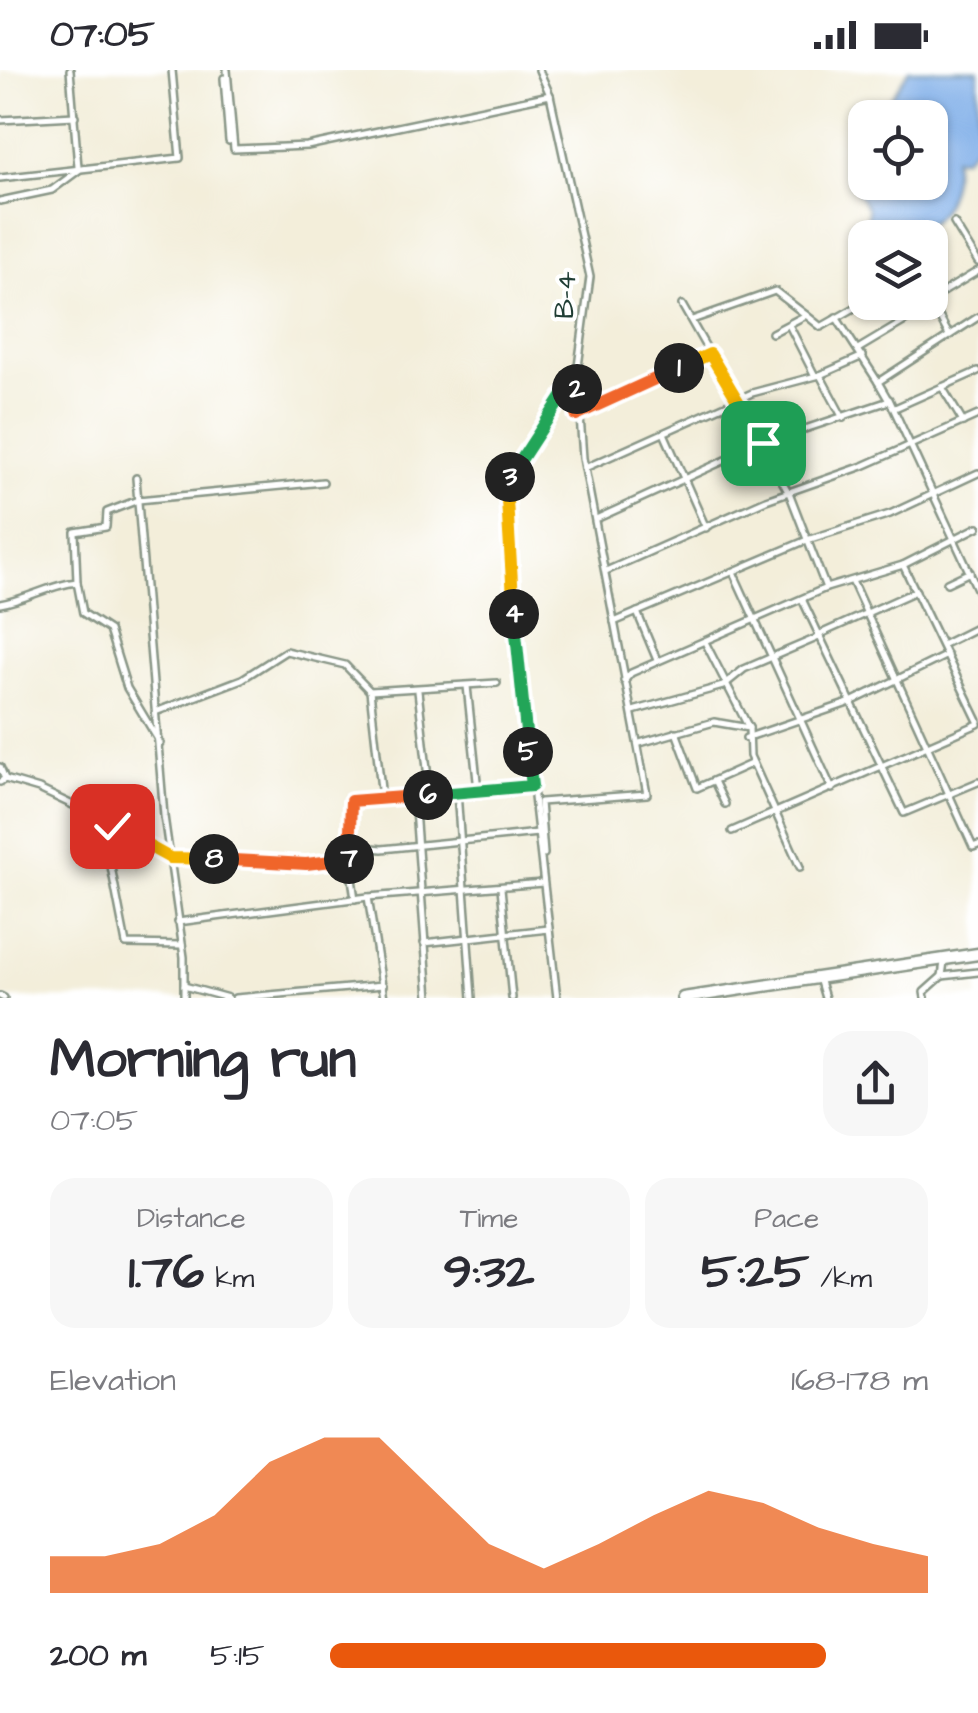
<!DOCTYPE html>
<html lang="en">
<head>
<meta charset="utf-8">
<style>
  :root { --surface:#fff; --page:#f7f7f7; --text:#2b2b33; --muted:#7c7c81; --accent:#ea580c }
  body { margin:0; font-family:"Architects Daughter",sans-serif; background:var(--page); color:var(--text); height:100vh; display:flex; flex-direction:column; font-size:38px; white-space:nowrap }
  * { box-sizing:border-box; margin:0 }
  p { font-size:32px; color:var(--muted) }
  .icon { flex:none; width:55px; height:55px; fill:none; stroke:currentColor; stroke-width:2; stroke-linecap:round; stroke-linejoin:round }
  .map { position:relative; height:928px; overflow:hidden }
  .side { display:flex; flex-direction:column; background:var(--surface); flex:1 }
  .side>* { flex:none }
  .buttons { position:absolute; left:848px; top:30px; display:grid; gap:20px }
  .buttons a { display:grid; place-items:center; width:100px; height:100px; border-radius:20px; background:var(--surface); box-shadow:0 2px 8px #0004; font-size:50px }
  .pin { position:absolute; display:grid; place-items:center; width:85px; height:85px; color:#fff; margin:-42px; border-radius:20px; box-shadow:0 5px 15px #0006 }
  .km { position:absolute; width:50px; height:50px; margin:-25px; border-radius:50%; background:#222; color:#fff; font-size:28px; line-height:50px; text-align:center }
  .round { display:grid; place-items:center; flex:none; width:105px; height:105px; border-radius:30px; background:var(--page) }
  .overview { display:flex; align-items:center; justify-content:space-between; height:170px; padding:0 50px }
  h1 { font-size:55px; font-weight:800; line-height:75px }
  .metrics { display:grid; grid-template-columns:repeat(3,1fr); gap:15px; height:170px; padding:10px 50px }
  .metrics div { display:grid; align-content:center; border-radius:25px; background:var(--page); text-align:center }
  .metrics b { font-size:50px; font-weight:800 }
  .metrics small { font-size:28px; font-weight:400 }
  .metrics p { font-size:28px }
  .chart { height:280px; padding:20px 50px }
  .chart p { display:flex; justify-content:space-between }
  .chart svg { width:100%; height:180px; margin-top:10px; fill:var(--accent); opacity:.7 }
  ul { padding:0 50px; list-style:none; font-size:32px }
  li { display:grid; grid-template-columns:160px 120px 1fr; align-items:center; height:75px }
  li i { height:25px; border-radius:12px; background:var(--accent) }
  .status { display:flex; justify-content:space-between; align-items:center; height:70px; padding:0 50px; background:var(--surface); direction:ltr }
  .status svg { height:28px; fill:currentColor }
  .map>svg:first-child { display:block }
  .water { fill:#7eade8; stroke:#4e758e; stroke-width:2.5 }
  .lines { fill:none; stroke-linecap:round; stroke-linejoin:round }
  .minor-casing { stroke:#899687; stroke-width:10 }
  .highway-casing { stroke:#899687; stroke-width:15 }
  .minor { stroke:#fff; stroke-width:5 }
  .highway { stroke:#fff; stroke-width:10 }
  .split-1-casing { stroke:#fff; stroke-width:20 }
  .split-2-casing { stroke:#fff; stroke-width:20 }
  .split-3-casing { stroke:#fff; stroke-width:20 }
  .split-4-casing { stroke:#fff; stroke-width:20 }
  .split-5-casing { stroke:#fff; stroke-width:20 }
  .split-6-casing { stroke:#fff; stroke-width:20 }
  .split-7-casing { stroke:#fff; stroke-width:20 }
  .split-8-casing { stroke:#fff; stroke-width:20 }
  .split-9-casing { stroke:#fff; stroke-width:20 }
  .split-1 { stroke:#f5b400; stroke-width:12 }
  .split-2 { stroke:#f0652b; stroke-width:12 }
  .split-3 { stroke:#22a559; stroke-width:12 }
  .split-4 { stroke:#f5b400; stroke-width:12 }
  .split-5 { stroke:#22a559; stroke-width:12 }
  .split-6 { stroke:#22a559; stroke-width:12 }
  .split-7 { stroke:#f0652b; stroke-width:12 }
  .split-8 { stroke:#f0652b; stroke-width:12 }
  .split-9 { stroke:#f5b400; stroke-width:12 }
  .labels { text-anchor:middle; stroke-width:8; stroke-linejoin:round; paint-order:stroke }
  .street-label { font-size:28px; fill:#1f3d34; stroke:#fff }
</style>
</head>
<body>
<div class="status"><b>07:05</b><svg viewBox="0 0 49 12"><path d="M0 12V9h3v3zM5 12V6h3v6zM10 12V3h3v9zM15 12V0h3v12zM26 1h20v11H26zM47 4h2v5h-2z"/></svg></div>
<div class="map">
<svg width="978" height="928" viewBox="0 0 978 928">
  <rect width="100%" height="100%" fill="#fff"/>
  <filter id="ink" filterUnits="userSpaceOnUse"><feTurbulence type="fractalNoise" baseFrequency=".01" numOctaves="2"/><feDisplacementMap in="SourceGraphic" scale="20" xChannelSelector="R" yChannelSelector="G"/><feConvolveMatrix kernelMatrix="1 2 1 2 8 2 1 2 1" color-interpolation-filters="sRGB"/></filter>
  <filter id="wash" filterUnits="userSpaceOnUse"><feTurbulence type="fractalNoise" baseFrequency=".0048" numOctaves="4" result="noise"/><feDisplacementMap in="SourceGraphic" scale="40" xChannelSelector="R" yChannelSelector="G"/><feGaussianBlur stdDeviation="2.25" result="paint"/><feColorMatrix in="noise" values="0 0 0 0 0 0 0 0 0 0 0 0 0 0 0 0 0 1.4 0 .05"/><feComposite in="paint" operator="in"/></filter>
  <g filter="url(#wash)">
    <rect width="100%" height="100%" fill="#f3eeda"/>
    <path class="water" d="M909,0H978V73L964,88H954C956,144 921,180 867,152L868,139L851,112L865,79V112H930V48L878,47Z"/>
  </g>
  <g filter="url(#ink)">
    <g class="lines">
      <defs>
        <g id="minor">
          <polyline points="70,0 78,97"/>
          <polyline points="227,0 234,79 307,76 550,25 590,207 577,304 506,414 515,561 557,928"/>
          <polyline points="539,0 550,25"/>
          <polyline points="224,8 229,71"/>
          <polyline points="0,50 75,46"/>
          <polyline points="0,108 180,88 172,0"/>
          <polyline points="0,131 52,120 79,100"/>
          <polyline points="954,153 978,192"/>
          <polyline points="682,235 790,425 826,518"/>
          <polyline points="836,247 878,312"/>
          <polyline points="692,250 775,221 806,245"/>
          <polyline points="789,255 814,304"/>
          <polyline points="772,263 806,245 821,257 865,232"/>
          <polyline points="949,265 930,230 978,201"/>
          <polyline points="858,279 925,239"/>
          <polyline points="820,305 843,348"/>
          <polyline points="942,317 963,352"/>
          <polyline points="889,329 978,521"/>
          <polyline points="895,338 978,301"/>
          <polyline points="577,345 710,283"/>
          <polyline points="664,363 706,458"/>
          <polyline points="585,398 752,323 820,305 863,286"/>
          <polyline points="136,408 164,746 184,887 184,928"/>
          <polyline points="596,449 763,373 889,331 878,312 978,247"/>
          <polyline points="903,495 978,651"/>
          <polyline points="606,501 766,430 863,396 978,345"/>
          <polyline points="734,504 832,719"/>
          <polyline points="852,511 973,777 978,775"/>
          <polyline points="77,512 75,462 106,457 107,442 138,430 323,412"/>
          <polyline points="947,513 970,502"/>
          <polyline points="802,529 904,743 978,712"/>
          <path d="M0,534C28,529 49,515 77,512L83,543L109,560L127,618L160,673"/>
          <polyline points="637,542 657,590"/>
          <polyline points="614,552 807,470 890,444 978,403"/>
          <polyline points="818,565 916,521"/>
          <polyline points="705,572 749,658 750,686 800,797"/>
          <polyline points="942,575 978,557"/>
          <polyline points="624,611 631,603 826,518 903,495 978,457"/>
          <polyline points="467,616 478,720"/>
          <polyline points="370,621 497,613"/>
          <polyline points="418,621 430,725"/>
          <polyline points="158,641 242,609 286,581 345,595 370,621 382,728 532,716"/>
          <polyline points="633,641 723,616 744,599 819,567"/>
          <polyline points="676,662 697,718 753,693"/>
          <polyline points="746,668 851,632 947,585"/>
          <polyline points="640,673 714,652 749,658"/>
          <polyline points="0,697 5,709"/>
          <polyline points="714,711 725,734"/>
          <polyline points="0,712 5,709 39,719 123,759 169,788 349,792"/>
          <polyline points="457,722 472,928"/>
          <polyline points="414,726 429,928"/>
          <polyline points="102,750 126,874 182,875"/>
          <polyline points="732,761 978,654"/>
          <polyline points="352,776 351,731 382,728"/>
          <polyline points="544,784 540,732 647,724 583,388 577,304"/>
          <polyline points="501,818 512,928"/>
          <polyline points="368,827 384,928"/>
          <polyline points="355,829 348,781 354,776 382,779 538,763"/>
          <polyline points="178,852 368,827 543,813"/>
          <polyline points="424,873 549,859"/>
          <polyline points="942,906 978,902"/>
          <polyline points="819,908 825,928"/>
          <polyline points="184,916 228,928"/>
          <polyline points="0,926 4,928"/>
          <polyline points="235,928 383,915"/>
          <polyline points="925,928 924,922 942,906 944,892"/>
        </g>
        <polyline id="highway" points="683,928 978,884"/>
      </defs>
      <use href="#minor" class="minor-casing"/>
      <use href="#highway" class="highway-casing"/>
      <use href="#minor" class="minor"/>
      <use href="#highway" class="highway"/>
    </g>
  </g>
  <g class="lines" filter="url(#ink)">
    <defs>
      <polyline id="split-1" points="679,298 710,284 763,373"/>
      <polyline id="split-2" points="577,319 576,345 679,298"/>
      <polyline id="split-3" points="510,407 577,304 577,319"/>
      <polyline id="split-4" points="510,407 506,414 514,544"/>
      <polyline id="split-5" points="514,544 528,682"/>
      <polyline id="split-6" points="428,725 532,716 528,682"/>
      <polyline id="split-7" points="349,789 351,731 428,725"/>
      <polyline id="split-8" points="214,789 306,794 349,789"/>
      <polyline id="split-9" points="112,756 170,788 214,789"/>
    </defs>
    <use href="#split-1" class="split-1-casing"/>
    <use href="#split-2" class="split-2-casing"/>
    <use href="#split-3" class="split-3-casing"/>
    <use href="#split-4" class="split-4-casing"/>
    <use href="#split-5" class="split-5-casing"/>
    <use href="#split-6" class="split-6-casing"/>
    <use href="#split-7" class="split-7-casing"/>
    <use href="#split-8" class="split-8-casing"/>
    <use href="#split-9" class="split-9-casing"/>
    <use href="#split-1" class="split-1"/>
    <use href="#split-2" class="split-2"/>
    <use href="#split-3" class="split-3"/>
    <use href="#split-4" class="split-4"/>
    <use href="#split-5" class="split-5"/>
    <use href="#split-6" class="split-6"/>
    <use href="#split-7" class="split-7"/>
    <use href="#split-8" class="split-8"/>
    <use href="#split-9" class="split-9"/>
  </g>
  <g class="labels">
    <g class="street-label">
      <text transform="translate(564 225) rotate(-87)" y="10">B-4</text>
    </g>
  </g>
</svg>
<div class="buttons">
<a><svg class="icon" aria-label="locate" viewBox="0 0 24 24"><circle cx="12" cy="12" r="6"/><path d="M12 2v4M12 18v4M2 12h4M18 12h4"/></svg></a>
<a><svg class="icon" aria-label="layers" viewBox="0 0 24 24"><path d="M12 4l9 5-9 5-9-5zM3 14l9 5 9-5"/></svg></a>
</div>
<div class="pin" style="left:763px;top:373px;background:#1e9e55"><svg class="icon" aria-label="arrive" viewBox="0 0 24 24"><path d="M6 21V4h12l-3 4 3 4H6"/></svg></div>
<div class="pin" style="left:112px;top:756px;background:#d93025"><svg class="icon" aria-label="check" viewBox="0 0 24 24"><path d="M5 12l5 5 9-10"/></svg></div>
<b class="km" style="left:679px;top:298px">1</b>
<b class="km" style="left:577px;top:319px">2</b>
<b class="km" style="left:510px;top:407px">3</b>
<b class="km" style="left:514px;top:544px">4</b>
<b class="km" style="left:528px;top:682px">5</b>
<b class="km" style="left:428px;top:725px">6</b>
<b class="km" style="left:349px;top:789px">7</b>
<b class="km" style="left:214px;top:789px">8</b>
</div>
<section class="side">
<div class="overview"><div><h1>Morning run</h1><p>07:05</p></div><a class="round"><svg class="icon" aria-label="share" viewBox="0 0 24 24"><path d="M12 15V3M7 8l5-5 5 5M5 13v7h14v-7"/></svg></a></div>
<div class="metrics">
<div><p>Distance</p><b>1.76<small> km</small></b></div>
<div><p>Time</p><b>9:32</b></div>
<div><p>Pace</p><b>5:25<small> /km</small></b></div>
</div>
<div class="chart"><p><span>Elevation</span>168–178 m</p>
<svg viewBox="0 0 160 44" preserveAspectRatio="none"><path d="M0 44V35L10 35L20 32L30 25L40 12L50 6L60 6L70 19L80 32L90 38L100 32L110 25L120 19L130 22L140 28L150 32L160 35V44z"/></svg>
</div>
<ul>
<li><b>200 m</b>5:15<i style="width:83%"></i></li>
</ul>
</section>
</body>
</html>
